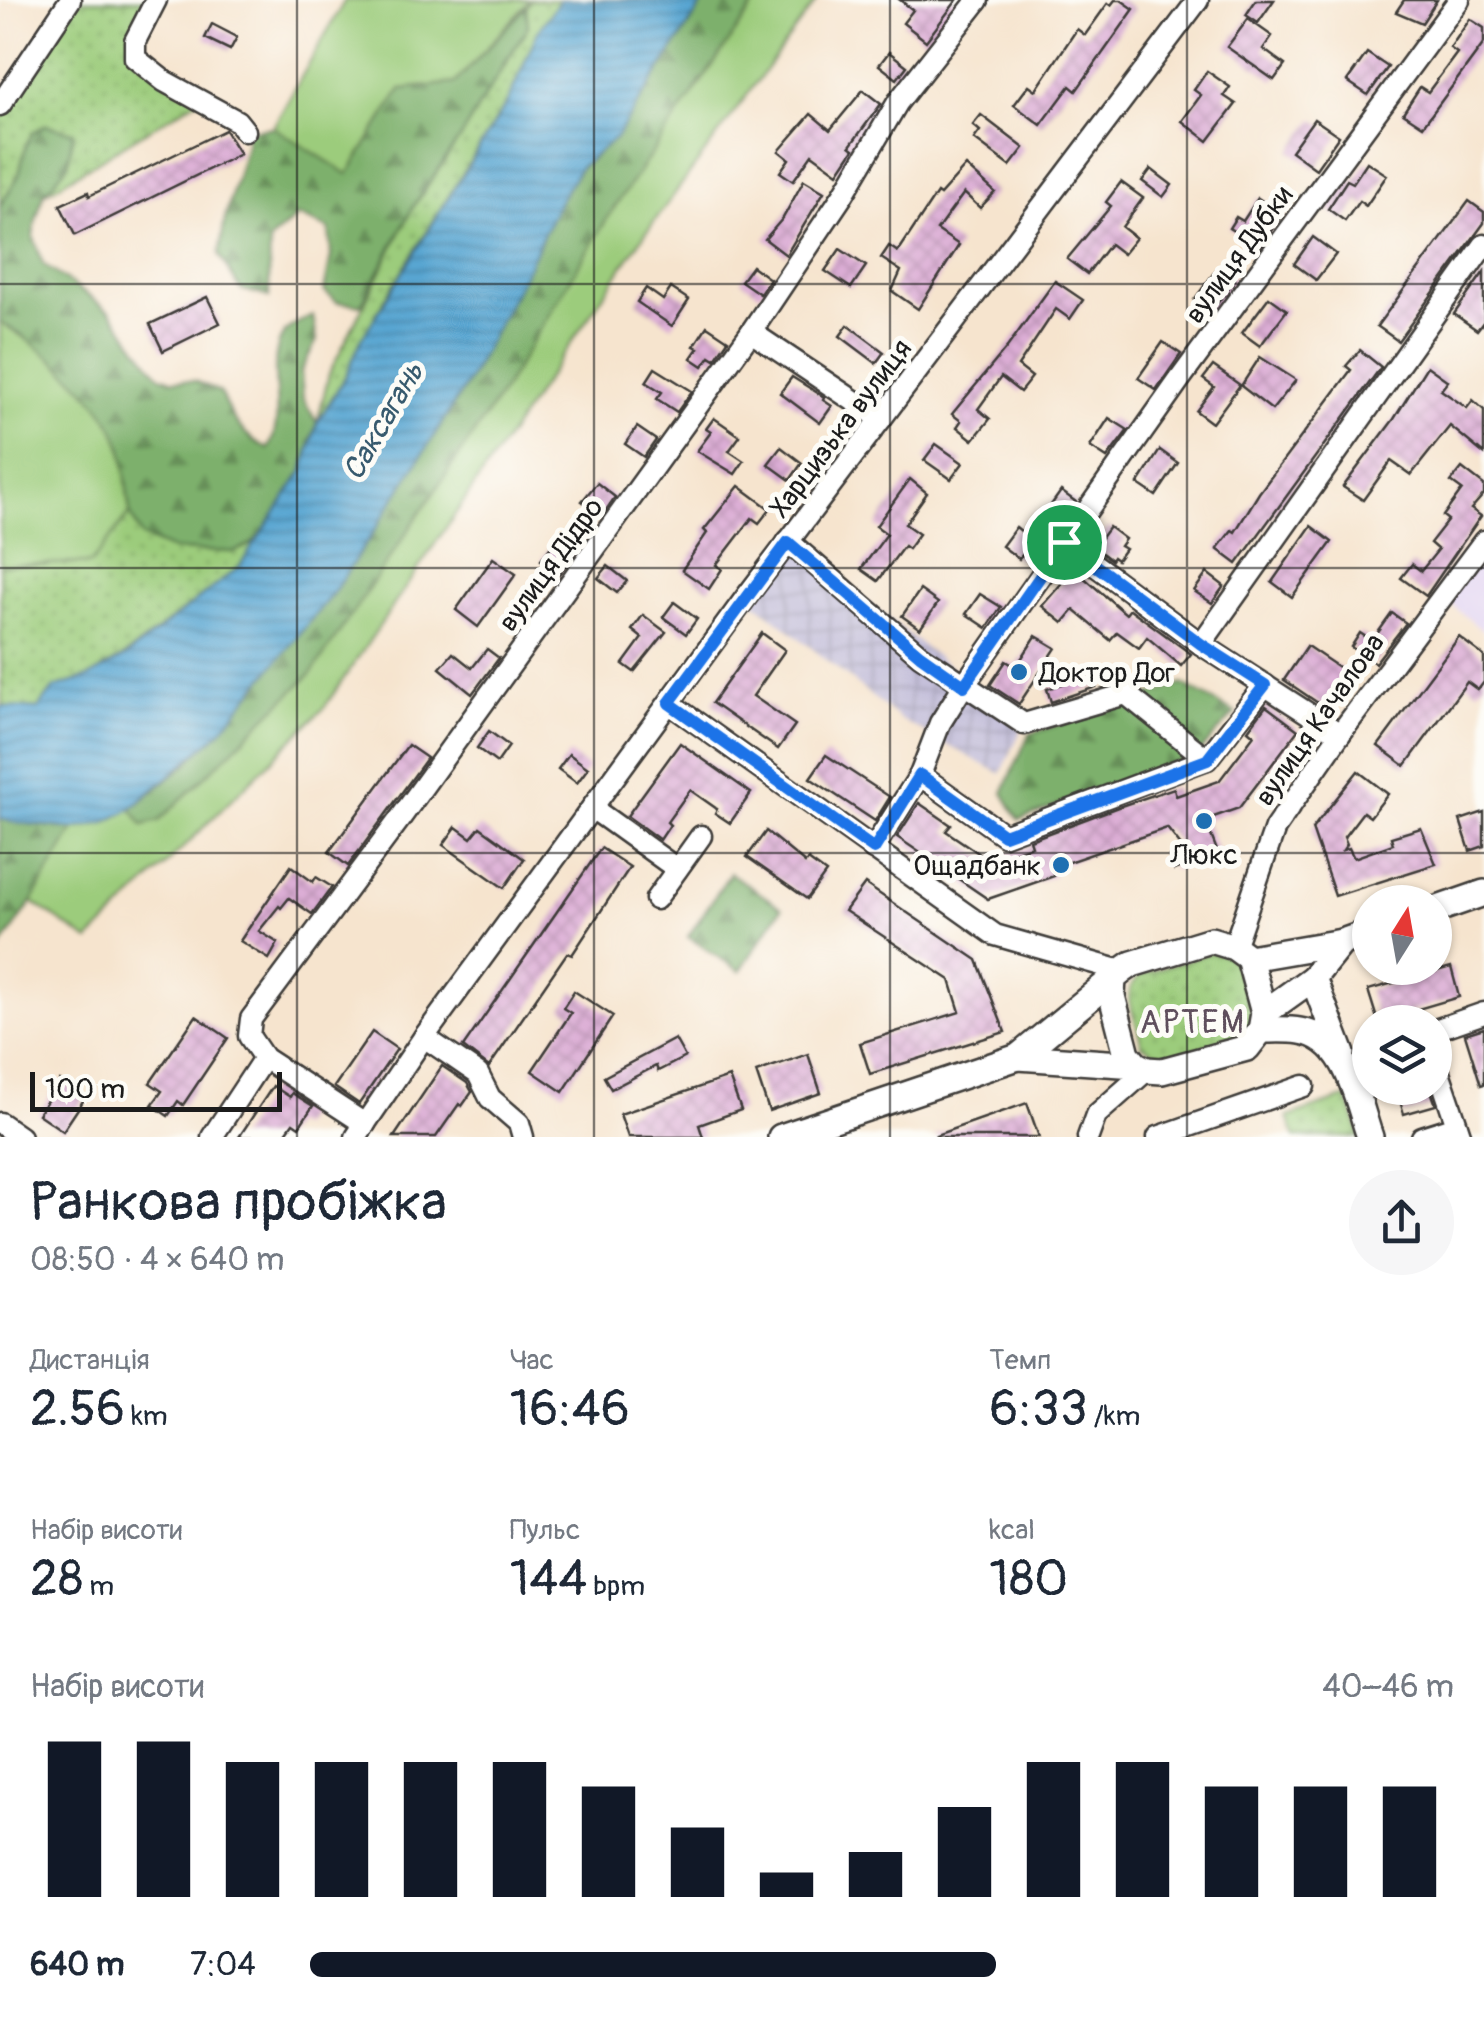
<!DOCTYPE html>
<html lang="uk">
<head>
<meta charset="utf-8">
<style>
  :root { --surface:#fff; --page:#f6f6f7; --text:#1f2937; --muted:#747a83; --accent:#111827 }
  body { margin:0; font-family:Pangolin,sans-serif; background:var(--page); color:var(--text); height:100vh; display:flex; flex-direction:column; font-size:38px; white-space:nowrap }
  * { box-sizing:border-box; margin:0 }
  p { font-size:32px; color:var(--muted) }
  .icon { flex:none; width:55px; height:55px; fill:none; stroke:currentColor; stroke-width:2; stroke-linecap:round; stroke-linejoin:round }
  .map { position:relative; height:1137px; overflow:hidden }
  .side { display:flex; flex-direction:column; background:var(--surface); flex:1 }
  .side>* { flex:none }
  .needle { width:65px; rotate:11deg }
  .tools { position:absolute; left:1352px; top:885px; display:grid; gap:20px }
  .tools a { display:grid; place-items:center; width:100px; height:100px; border-radius:50%; background:var(--surface); box-shadow:0 2px 8px #0004; font-size:50px }
  .scale { position:absolute; left:30px; bottom:25px; width:252px; box-sizing:border-box; padding-left:10px; border:5px solid #1c1c1c; border-top:0; font-size:28px; line-height:35px; white-space:nowrap; color:#1c1c1c; -webkit-text-stroke:8px #fdfcf7; paint-order:stroke }
  .pin { position:absolute; display:grid; place-items:center; width:85px; height:85px; color:#fff; margin:-42px; border:5px solid #fff; border-radius:50%; box-shadow:0 2px 10px #0007 }
  .round { display:grid; place-items:center; flex:none; width:105px; height:105px; border-radius:52px; background:var(--page) }
  .headline { display:flex; align-items:center; justify-content:space-between; height:170px; padding:0 30px }
  h1 { font-size:55px; font-weight:600; line-height:75px }
  .figures { display:grid; grid-template-columns:repeat(3,1fr); gap:15px; height:170px; padding:10px 30px }
  .figures div { display:grid; align-content:center }
  .figures b { font-size:50px; font-weight:600 }
  .figures small { font-size:28px; font-weight:400 }
  .figures p { font-size:28px }
  .chart { height:280px; padding:20px 30px }
  .chart p { display:flex; justify-content:space-between }
  .chart svg { width:100%; height:180px; margin-top:10px; stroke:var(--accent); stroke-width:6 }
  ul { padding:0 30px; list-style:none; font-size:32px }
  li { display:grid; grid-template-columns:160px 120px 1fr; align-items:center; height:75px }
  li i { height:25px; border-radius:12px; background:var(--accent) }
  .map>svg:first-child { display:block }
  .built { fill:#e2d4f3 }
  .industrial { fill:url(#industrial-grid) }
  .grass { fill:url(#grass-dots); stroke:#5c744c; stroke-width:2.5 }
  .forest { fill:url(#forest-firs); stroke:#4c6644; stroke-width:2.5 }
  .garden { fill:#9ccc7c; stroke:#5c744c; stroke-width:2.5 }
  .water { fill:url(#water-rules); stroke:#3a6177; stroke-width:2.5 }
  .building { fill:url(#building-cross-hatch) }
  .lines { fill:none; stroke-linecap:round; stroke-linejoin:round }
  .minor-casing { stroke:#3d3a37; stroke-width:25 }
  .major-casing { stroke:#3d3a37; stroke-width:30 }
  .minor { stroke:#fff; stroke-width:20 }
  .major { stroke:#fff; stroke-width:25 }
  .route-casing { stroke:#fff; stroke-width:20 }
  .route { stroke:#1a73e8; stroke-width:12 }
  .grid { fill:none; stroke:#1c1c1c; stroke-width:2.5; stroke-opacity:0.55 }
  .poi-dot { fill:#1f6fb2; stroke:#fdfcf7; stroke-width:4 }
  .labels { text-anchor:middle; stroke-width:10; stroke-linejoin:round; paint-order:stroke }
  .street-label { font-size:28px; fill:#1c1c1c; stroke:#fdfcf7 }
  .poi-label { font-size:28px; fill:#1c1c1c; stroke:#fdfcf7; text-anchor:start }
  .water-label { font-size:30px; font-style:italic; fill:#375a6e; stroke:#fdfcf7 }
  .quarter-label { font-size:32px; letter-spacing:2.5px; fill:#5f4f5d; stroke:#fdfcf7 }
</style>
</head>
<body>
<div class="map">
<svg width="1484" height="1137" viewBox="0 0 1484 1137">
  <defs>
    <pattern id="industrial-grid" width="8" height="8" patternUnits="userSpaceOnUse" patternTransform="scale(2.5)"><rect width="8" height="8" fill="#c5c0da"/><path d="M0 4h8M4 0v8" fill="none" stroke="#a9a4ba"/></pattern>
    <pattern id="grass-dots" width="8" height="8" patternUnits="userSpaceOnUse" patternTransform="scale(2.5)"><rect width="8" height="8" fill="#9ccc7c"/><path d="M2 2h.1M6 6h.1" fill="none" stroke="#86af6b" stroke-width="1.8" stroke-linecap="round"/></pattern>
    <pattern id="forest-firs" width="22" height="20" patternUnits="userSpaceOnUse" patternTransform="scale(2.5)"><rect width="22" height="20" fill="#7db06c"/><path d="M5 1l3.5 6h-7zM16 11l3.5 6h-7z" fill="#668e58"/></pattern>
    <pattern id="water-rules" width="6" height="5" patternUnits="userSpaceOnUse" patternTransform="scale(2.5)"><rect width="6" height="5" fill="#59a6d2"/><path d="M0 2.5h6" fill="none" stroke="#4986aa"/></pattern>
    <pattern id="building-cross-hatch" width="8" height="8" patternUnits="userSpaceOnUse" patternTransform="scale(2.5)"><rect width="8" height="8" fill="#dcadd5"/><path d="M0 0l8 8M0 8l8-8" fill="none" stroke="#bc94b6"/></pattern>
  </defs>
  <rect width="100%" height="100%" fill="#fdfcf7"/>
  <filter id="ink" filterUnits="userSpaceOnUse"><feTurbulence type="fractalNoise" baseFrequency=".01" numOctaves="2"/><feDisplacementMap in="SourceGraphic" scale="20" xChannelSelector="R" yChannelSelector="G"/><feConvolveMatrix kernelMatrix="1 2 1 2 8 2 1 2 1" color-interpolation-filters="sRGB"/></filter>
  <filter id="wash" filterUnits="userSpaceOnUse"><feTurbulence type="fractalNoise" baseFrequency=".0048" numOctaves="4" result="noise"/><feDisplacementMap in="SourceGraphic" scale="40" xChannelSelector="R" yChannelSelector="G"/><feGaussianBlur stdDeviation="2.25" result="paint"/><feColorMatrix in="noise" values="0 0 0 0 0 0 0 0 0 0 0 0 0 0 0 0 0 1.4 0 .05"/><feComposite in="paint" operator="in"/></filter>
  <g filter="url(#wash)">
    <rect width="100%" height="100%" fill="#f6e4ce"/>
    <polygon class="built" points="1484,541 1484,632 1442,597"/>
    <polygon class="industrial" points="788,541 1024,724 1001,774 901,720 747,596"/>
    <g class="grass">
      <polygon points="70,0 156,0 135,58 199,99 44,194 68,164 73,132 26,145 19,175 0,206 0,105"/>
      <polygon points="530,0 560,0 538,31 508,101 378,310 345,377 317,423 329,374 413,207 459,139 528,26 526,7"/>
      <polygon points="130,513 142,537 173,550 234,552 260,540 239,567 126,655 89,677 54,688 38,709 2,708 0,565 91,563"/>
      <polygon points="1212,952 1227,956 1237,965 1252,1015 1247,1029 1240,1037 1165,1058 1142,1045 1129,1000 1131,986 1140,975"/>
      <polygon points="1347,1097 1361,1137 1295,1137 1288,1117"/>
    </g>
    <g class="forest">
      <polygon points="705,0 758,0 610,214 502,392 312,673 159,821 143,825 131,809 189,762 333,593 467,383 528,267 559,201 580,168 616,138"/>
      <polygon points="526,7 528,26 459,139 413,207 361,305 337,302 324,291 331,256 329,229 298,216 270,240 269,297 240,289 219,255 225,218 247,142 245,131 273,127 348,174 401,89 455,83"/>
      <path d="M46,125L73,132L68,164L44,194L36,220L33,235L43,264L111,312L159,375L172,380L195,381L220,392C231,419 242,435 268,449C289,413 262,362 285,332C291,324 304,320 313,316L317,340L301,371L303,398L317,423L303,471L260,540L234,552L173,550L142,537L130,513L122,448L95,400L22,335L0,322V206L19,175L26,145L33,132Z"/>
      <polygon points="1183,684 1235,713 1197,755 1019,820 1003,793 1029,734"/>
      <polygon points="0,818 11,822 74,829 32,902 0,949"/>
      <polygon points="730,873 782,908 740,971 688,937"/>
    </g>
    <g class="garden">
      <polygon points="345,0 530,0 455,83 401,89 348,174 273,127"/>
      <polygon points="758,0 817,0 640,241 324,708 89,941 32,902 74,829 104,823 131,809 143,825 159,821 312,673 502,392 610,214"/>
      <path d="M0,322C41,347 112,402 122,451C126,471 126,493 130,513L91,563L0,565Z"/>
    </g>
    <polygon class="water" points="560,0 705,0 616,138 580,167 559,201 528,267 467,383 373,533 333,593 218,734 131,809 104,823 74,829 11,822 0,818 0,706 38,709 54,688 89,677 126,656 239,567 303,471 317,423 345,377 362,338 508,101 538,31"/>
    <g id="blocks">
      <g class="building">
        <polygon points="900,0 957,0 926,41 903,23 913,10"/>
        <polygon points="1115,0 1121,0 1134,9 1076,91 1070,86 1041,125 1014,105 1029,85 1036,90 1077,29 1085,35 1108,3 1111,5"/>
        <polygon points="1256,0 1274,0 1258,23 1246,15"/>
        <polygon points="1404,0 1437,0 1422,23 1396,12"/>
        <polygon points="1248,19 1272,36 1263,49 1285,65 1274,80 1227,47"/>
        <polygon points="1470,19 1484,28 1484,43 1423,126 1403,113 1420,87 1428,92 1457,53 1450,48"/>
        <polygon points="212,24 237,37 230,50 205,38"/>
        <polygon points="889,52 907,66 897,79 879,65"/>
        <polygon points="1367,53 1388,67 1368,95 1347,81"/>
        <polygon points="1207,71 1230,87 1224,96 1236,104 1208,141 1182,121 1201,95 1194,90"/>
        <polygon points="863,90 881,104 850,146 854,149 838,173 812,154 793,181 780,172 789,159 779,151 811,114 830,130"/>
        <polygon points="981,115 1024,148 1010,166 974,139 980,131 973,125"/>
        <polygon points="1314,119 1339,136 1316,169 1291,151"/>
        <polygon points="225,130 240,154 75,235 60,205 88,192 89,196"/>
        <polygon points="1367,162 1387,175 1366,206 1359,201 1345,221 1328,209 1347,180 1353,183"/>
        <polygon points="966,166 995,192 980,208 964,193 937,230 959,245 918,309 892,291 901,271 881,258 889,246 898,252 937,193 940,195"/>
        <polygon points="1151,169 1172,185 1163,197 1142,181"/>
        <polygon points="804,180 824,192 786,255 765,239 783,218"/>
        <polygon points="1121,182 1143,198 1122,227 1136,238 1123,254 1110,244 1087,274 1067,259 1111,206 1106,202"/>
        <polygon points="1258,198 1282,214 1260,248 1229,228 1236,217 1243,221"/>
        <polygon points="1469,201 1484,212 1484,223 1398,341 1377,326"/>
        <polygon points="1313,237 1336,254 1316,280 1294,264"/>
        <polygon points="840,249 866,266 851,288 825,271"/>
        <polygon points="752,266 770,279 760,294 741,281"/>
        <polygon points="1218,267 1235,279 1211,312 1194,300"/>
        <polygon points="1484,272 1484,321 1477,330 1454,314"/>
        <polygon points="1055,281 1083,300 1070,319 1056,309 1018,366 1032,377 1020,392 1001,377 978,409 990,419 973,440 957,427 961,421 952,414 1008,346"/>
        <polygon points="646,288 663,300 671,288 689,300 672,326 637,302"/>
        <polygon points="207,297 220,323 163,351 150,324"/>
        <polygon points="1269,297 1287,310 1260,346 1242,333"/>
        <polygon points="848,325 884,352 876,363 840,336"/>
        <polygon points="707,326 728,340 715,359 710,356 703,366 691,358 698,348 694,346"/>
        <polygon points="1163,342 1181,354 1156,390 1138,378"/>
        <polygon points="1360,350 1381,367 1237,564 1217,549 1232,530 1235,532 1259,493 1351,370 1346,366"/>
        <polygon points="1260,357 1296,380 1272,410 1241,386"/>
        <polygon points="1213,366 1240,385 1212,423 1196,411 1214,387 1203,379"/>
        <polygon points="1427,366 1448,381 1441,390 1467,408 1473,400 1484,410 1484,454 1450,426 1411,475 1391,461 1363,500 1343,487 1394,419"/>
        <polygon points="655,368 692,391 677,412 657,399 662,392 646,382"/>
        <polygon points="792,377 824,397 823,400 832,406 820,423 780,393"/>
        <polygon points="714,418 740,436 729,451 744,461 735,474 697,451 711,432 706,429"/>
        <polygon points="1109,418 1128,430 1107,458 1090,447"/>
        <polygon points="637,427 656,440 644,457 625,444"/>
        <polygon points="936,444 963,463 951,479 924,460"/>
        <polygon points="781,447 802,463 790,480 768,464"/>
        <polygon points="1160,450 1178,463 1156,496 1138,484"/>
        <polygon points="1462,468 1484,485 1484,494 1471,509 1481,516 1426,596 1401,578 1412,564 1421,571 1438,550 1430,543 1448,520 1443,516 1462,490 1451,482"/>
        <polygon points="910,479 927,493 905,524 919,534 908,549 904,546 878,581 861,569 887,534 876,526"/>
        <polygon points="597,483 615,497 602,516 582,501"/>
        <polygon points="739,486 770,509 759,523 752,518 716,565 722,569 709,589 682,570 707,533 704,530"/>
        <polygon points="1061,491 1076,502 1064,518 1049,508"/>
        <polygon points="1311,526 1332,542 1292,597 1272,582"/>
        <polygon points="1016,527 1033,541 1019,559 1002,546"/>
        <polygon points="1109,527 1125,539 1120,546 1125,549 1117,560 1113,557 1111,560 1094,547"/>
        <polygon points="555,541 574,554 559,574 541,560"/>
        <polygon points="493,558 516,574 478,627 456,610"/>
        <polygon points="608,566 627,581 617,593 598,578"/>
        <polygon points="1074,569 1126,614 1130,609 1191,654 1181,666 1147,637 1139,648 1117,632 1110,640 1074,610 1063,623 1042,606"/>
        <polygon points="1207,573 1224,586 1212,603 1194,591"/>
        <polygon points="920,590 938,603 920,629 902,616"/>
        <polygon points="980,594 1001,607 987,628 966,614"/>
        <polygon points="674,602 697,619 686,634 663,617"/>
        <polygon points="1392,613 1406,623 1375,663 1351,647 1360,633 1372,641"/>
        <polygon points="643,615 666,632 634,672 623,664 642,638 632,630"/>
        <polygon points="762,633 785,650 753,696 795,725 778,749 712,703"/>
        <polygon points="1036,636 1056,648 1019,704 990,685 1006,661 1016,667"/>
        <polygon points="1459,637 1484,656 1484,682 1478,690 1467,682 1405,766 1378,746"/>
        <polygon points="1307,646 1347,673 1324,707 1284,680"/>
        <polygon points="487,649 499,658 472,694 440,668 453,653 472,668"/>
        <polygon points="1090,674 1096,687 1051,702 1047,689"/>
        <polygon points="1266,706 1298,730 1239,808 1205,820 1218,853 1174,870 1169,857 1185,851 1167,828 1051,868 1054,876 988,899 897,837 919,803 951,825 946,831 989,860 1032,846 1030,840 1118,807 1174,788 1176,796 1219,781 1254,735 1248,730"/>
        <polygon points="489,731 509,746 497,763 477,748"/>
        <polygon points="680,743 751,793 730,823 715,813 717,809 690,790 667,822 670,825 660,840 627,816"/>
        <polygon points="408,745 427,758 348,866 329,852"/>
        <polygon points="569,754 588,768 577,783 558,769"/>
        <polygon points="826,755 890,797 875,821 810,778"/>
        <polygon points="1358,771 1388,794 1370,817 1363,812 1344,837 1347,844 1343,850 1349,848 1354,858 1393,844 1391,837 1421,828 1436,864 1335,896 1312,829"/>
        <polygon points="1484,812 1484,846 1470,851 1460,820"/>
        <polygon points="456,827 471,838 480,827 524,859 504,888 443,845"/>
        <polygon points="766,831 805,863 808,860 826,873 807,899 747,857"/>
        <polygon points="601,848 630,867 572,955 567,953 489,1067 463,1047"/>
        <polygon points="291,866 313,882 316,877 332,887 312,914 289,898 281,908 279,906 259,931 278,943 269,959 240,941"/>
        <polygon points="865,884 977,960 1005,1032 870,1074 860,1043 960,1012 950,980 845,911"/>
        <polygon points="1451,967 1459,997 1411,1011 1414,1022 1378,1022 1368,990"/>
        <polygon points="574,991 613,1016 563,1092 532,1071 571,1013 563,1008"/>
        <polygon points="196,1016 228,1038 183,1105 178,1101 168,1116 152,1105 162,1091 150,1083"/>
        <polygon points="1484,1028 1484,1084 1481,1085 1465,1034"/>
        <polygon points="372,1032 397,1049 359,1104 334,1087"/>
        <polygon points="675,1039 685,1057 658,1071 656,1066 611,1089 604,1077"/>
        <polygon points="808,1054 821,1093 769,1111 756,1072"/>
        <polygon points="442,1066 467,1083 472,1092 462,1106 459,1104 436,1137 394,1137"/>
        <polygon points="729,1077 741,1110 699,1125 703,1137 628,1137 620,1114"/>
        <polygon points="60,1081 85,1098 63,1131 38,1114"/>
        <polygon points="273,1086 290,1097 292,1093 313,1106 299,1127 293,1123 283,1137 239,1137"/>
        <polygon points="1396,1088 1430,1088 1436,1105 1404,1114"/>
        <polygon points="1027,1103 1039,1137 937,1137 936,1135"/>
      </g>
    </g>
  </g>
  <g filter="url(#ink)">
    <use href="#blocks" fill-opacity="0" stroke="#3d3a37" stroke-width="2.5"/>
    <g class="lines">
      <defs>
        <g id="minor">
          <polyline points="156,0 135,41 135,58 164,81 237,121 245,131"/>
          <polyline points="0,105 70,0"/>
          <polyline points="751,332 881,419"/>
          <polyline points="788,541 920,655 1024,724 1126,694 1207,759 1265,685"/>
          <polyline points="1064,542 1201,644 1340,734"/>
          <polyline points="1201,644 1484,245"/>
          <polyline points="669,703 995,935 1122,971"/>
          <polyline points="920,775 1004,835 1207,759"/>
          <polyline points="592,808 677,869"/>
          <polyline points="873,849 920,775 940,723 964,685 1180,379 1459,0"/>
          <polyline points="656,899 701,836"/>
          <polyline points="1234,947 1275,828 1340,734 1484,541"/>
          <polyline points="1435,1030 1484,1013"/>
          <polyline points="424,1037 478,1074 490,1098 519,1123 523,1137"/>
          <polyline points="1435,1060 1461,1137"/>
          <polyline points="0,1123 20,1137"/>
          <polyline points="365,1124 264,1058 249,1036 251,1019 399,820 751,332 843,195 898,102 978,0"/>
          <polyline points="212,1137 264,1058"/>
          <polyline points="356,1137 424,1037 747,596 1198,0"/>
          <polyline points="1088,1137 1096,1115 1147,1070"/>
          <polyline points="1158,1137 1304,1086"/>
          <polyline points="1422,1137 1457,1126"/>
        </g>
        <g id="major">
          <polyline points="1435,910 1484,893"/>
          <polyline points="1249,958 1342,942 1370,932"/>
          <polyline points="1313,978 1342,1054"/>
          <polyline points="1264,1013 1313,978 1342,942"/>
          <path d="M1261,1030C1273,1030 1288,1029 1300,1031C1348,1038 1357,1100 1370,1137"/>
          <polyline points="1018,1057 1136,1065"/>
          <polyline points="781,1137 1018,1057 1122,971 1132,964 1211,940 1234,947 1249,958 1264,1013 1261,1030 1247,1048 1162,1071 1147,1070 1136,1065 1127,1054 1112,996 1113,979"/>
        </g>
      </defs>
      <use href="#minor" class="minor-casing"/>
      <use href="#major" class="major-casing"/>
      <use href="#minor" class="minor"/>
      <use href="#major" class="major"/>
    </g>
  </g>
  <g class="lines" filter="url(#ink)">
    <defs>
      <polygon id="route" points="788,542 920,655 964,686 1064,542 1201,644 1265,685 1207,760 1004,835 920,775 874,849 669,703"/>
    </defs>
    <use href="#route" class="route-casing"/>
    <use href="#route" class="route"/>
  </g>
  <path class="grid" d="M297,0V1137M594,0V1137M890,0V1137M1187,0V1137M0,284H1484M0,568H1484M0,853H1484"/>
  <g class="poi-dot">
    <circle cx="1019" cy="672" r="10"/>
    <circle cx="1204" cy="821" r="10"/>
    <circle cx="1061" cy="865" r="10"/>
  </g>
  <g class="labels">
    <g class="street-label">
      <text transform="translate(1238 254) rotate(-54)" y="10">вулиця Дубки</text>
      <text transform="translate(840 428) rotate(-53)" y="10">Харцизька вулиця</text>
      <text transform="translate(550 564) rotate(-54)" y="10">вулиця Дідро</text>
      <text transform="translate(1319 719) rotate(-55)" y="10">вулиця Качалова</text>
    </g>
    <g class="poi-label">
      <text x="1039" y="682">Доктор Дог</text>
      <text x="1204" y="864" text-anchor="middle">Люкс</text>
      <text x="1041" y="875" text-anchor="end">Ощадбанк</text>
    </g>
    <g class="water-label">
      <text transform="translate(383 421) rotate(-60)" y="10">Саксагань</text>
    </g>
    <g class="quarter-label">
      <text x="1193" y="1033">АРТЕМ</text>
    </g>
  </g>
</svg>
<div class="tools">
<a><svg class="needle" viewBox="-14 -14 28 28"><path d="M0-13l5 13h-10z" fill="#e53935"/><path d="M0 13l5-13h-10z" fill="#747a83"/></svg></a>
<a><svg class="icon" aria-label="layers" viewBox="0 0 24 24"><path d="M12 4l9 5-9 5-9-5zM3 14l9 5 9-5"/></svg></a>
</div>
<div class="scale">100 m</div>
<div class="pin" style="left:1064px;top:542px;background:#1e9e55"><svg class="icon" aria-label="arrive" viewBox="0 0 24 24"><path d="M6 21V4h12l-3 4 3 4H6"/></svg></div>
</div>
<section class="side">
<div class="headline"><div><h1>Ранкова пробіжка</h1><p>08:50 · 4 × 640 m</p></div><a class="round"><svg class="icon" aria-label="share" viewBox="0 0 24 24"><path d="M12 15V3M7 8l5-5 5 5M5 13v7h14v-7"/></svg></a></div>
<div class="figures">
<div><p>Дистанція</p><b>2.56<small> km</small></b></div>
<div><p>Час</p><b>16:46</b></div>
<div><p>Темп</p><b>6:33<small> /km</small></b></div>
</div>
<div class="figures">
<div><p>Набір висоти</p><b>28<small> m</small></b></div>
<div><p>Пульс</p><b>144<small> bpm</small></b></div>
<div><p>kcal</p><b>180</b></div>
</div>
<div class="chart"><p><span>Набір висоти</span>40–46 m</p>
<svg viewBox="0 0 160 44" preserveAspectRatio="none"><path d="M5 44V6M15 44V6M25 44V11M35 44V11M45 44V11M55 44V11M65 44V17M75 44V27M85 44V38M95 44V33M105 44V22M115 44V11M125 44V11M135 44V17M145 44V17M155 44V17"/></svg>
</div>
<ul>
<li><b>640 m</b>7:04<i style="width:60%"></i></li>
</ul>
</section>
</body>
</html>
